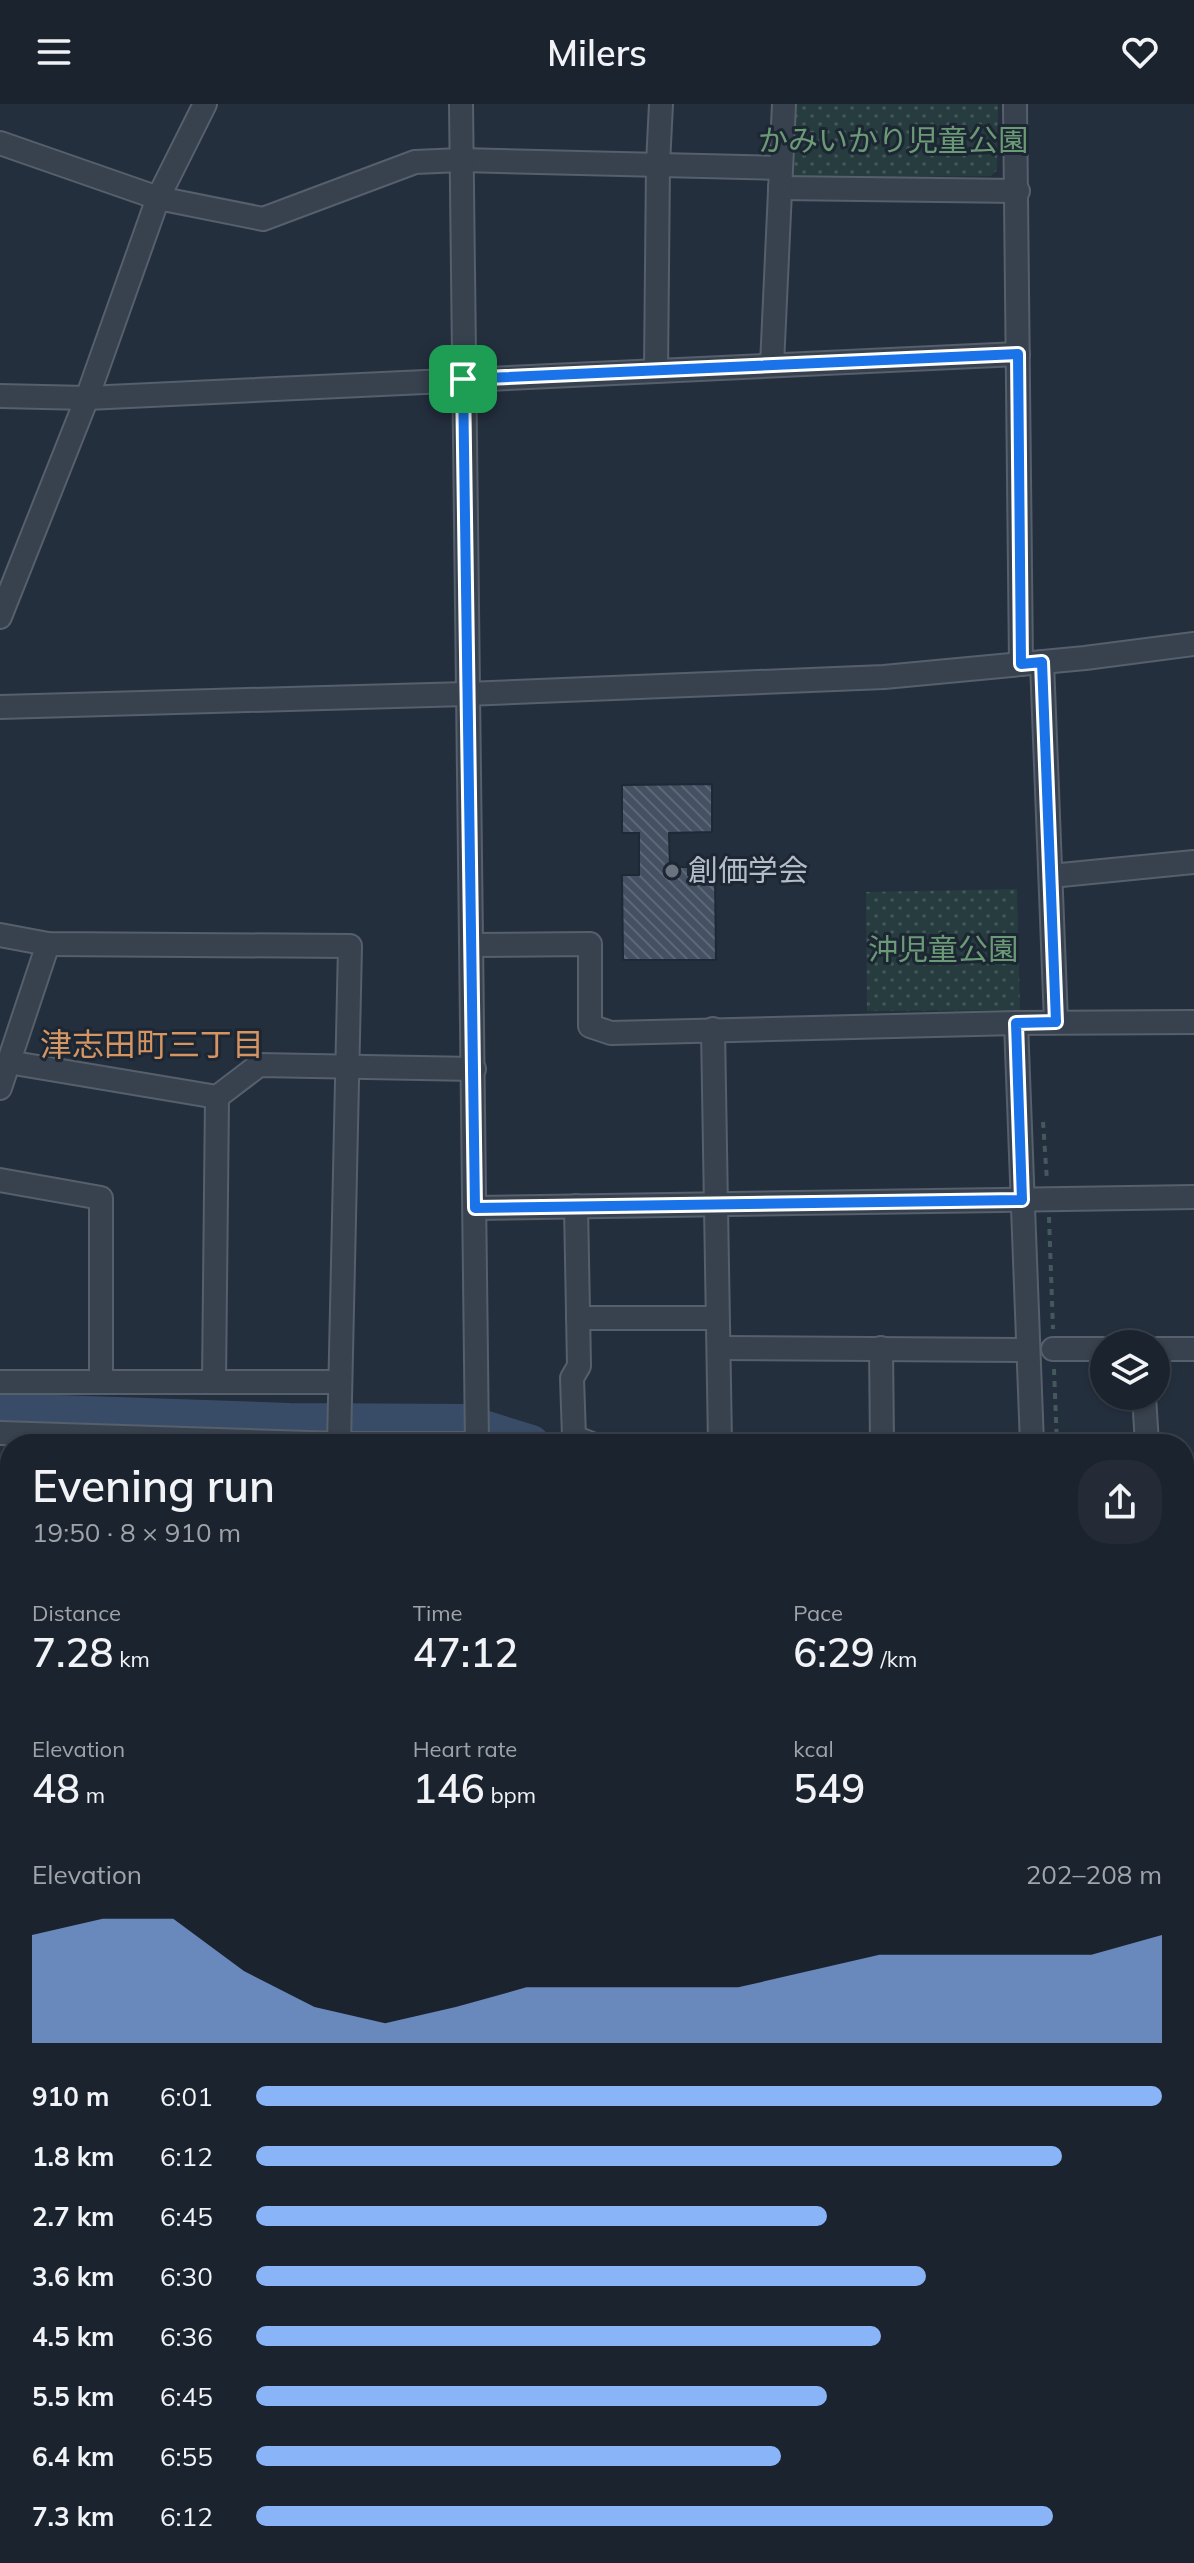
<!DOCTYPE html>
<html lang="en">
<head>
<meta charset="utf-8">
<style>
  :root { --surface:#1b232e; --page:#242b36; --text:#f1f3f6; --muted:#a0a4aa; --line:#39404a; --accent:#8ab4f8 }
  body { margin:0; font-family:Mulish,"Noto Sans JP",sans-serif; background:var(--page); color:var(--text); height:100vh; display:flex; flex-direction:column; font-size:30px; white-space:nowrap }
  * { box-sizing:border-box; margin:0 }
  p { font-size:26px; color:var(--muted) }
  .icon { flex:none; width:44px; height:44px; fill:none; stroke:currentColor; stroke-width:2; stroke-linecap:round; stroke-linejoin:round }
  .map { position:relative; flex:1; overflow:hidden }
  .sheet { position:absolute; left:0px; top:1330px; width:1194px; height:1130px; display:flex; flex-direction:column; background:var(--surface); border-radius:32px 32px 0 0; box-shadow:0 2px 6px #0004,0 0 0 2px var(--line) }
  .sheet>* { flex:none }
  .tools { position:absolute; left:1090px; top:1226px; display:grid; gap:16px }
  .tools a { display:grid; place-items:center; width:80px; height:80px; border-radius:50%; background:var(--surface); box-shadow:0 2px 6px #0004,0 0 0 2px var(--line); font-size:40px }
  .pin { position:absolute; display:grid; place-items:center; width:68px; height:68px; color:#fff; margin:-34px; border-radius:16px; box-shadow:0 4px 12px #0006 }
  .round { display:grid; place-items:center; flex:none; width:84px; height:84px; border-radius:32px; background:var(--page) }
  .summary { display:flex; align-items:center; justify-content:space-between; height:136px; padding:0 32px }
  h1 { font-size:44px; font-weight:600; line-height:60px }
  .metrics { display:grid; grid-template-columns:repeat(3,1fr); gap:12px; height:136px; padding:8px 32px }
  .metrics div { display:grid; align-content:center }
  .metrics b { font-size:40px; font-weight:600 }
  .metrics small { font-size:22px; font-weight:400 }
  .metrics p { font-size:22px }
  .chart { height:224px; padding:16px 32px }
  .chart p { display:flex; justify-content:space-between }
  .chart svg { width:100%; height:144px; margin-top:8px; fill:var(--accent); opacity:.7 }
  ul { padding:0 32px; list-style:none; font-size:26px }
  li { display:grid; grid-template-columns:128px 96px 1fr; align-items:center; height:60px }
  li i { height:20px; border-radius:10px; background:var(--accent) }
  header { display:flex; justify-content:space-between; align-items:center; height:104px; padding:0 32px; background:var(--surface); font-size:36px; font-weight:600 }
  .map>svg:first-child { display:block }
  .park { fill:url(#park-dots) }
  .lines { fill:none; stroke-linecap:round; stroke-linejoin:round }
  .river { stroke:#394c67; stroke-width:38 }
  .building { fill:url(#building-back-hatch); stroke:#1f2835; stroke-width:2 }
  .minor-casing { stroke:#565f6c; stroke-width:26 }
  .path { stroke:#44595c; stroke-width:4; stroke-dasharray:6 6; stroke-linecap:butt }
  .minor { stroke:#38414e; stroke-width:22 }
  .route-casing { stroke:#fff; stroke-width:16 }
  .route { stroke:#1a73e8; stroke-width:10 }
  .worship-dot { fill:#6b7280; stroke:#1d2633; stroke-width:3 }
  .labels { text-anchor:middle; stroke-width:6; stroke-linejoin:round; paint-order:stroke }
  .park-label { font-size:30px; fill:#6b9a76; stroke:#1d2633 }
  .poi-label { font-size:30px; fill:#b4bcc9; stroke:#1d2633; text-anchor:start }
  .neighbourhood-label { font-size:32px; fill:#d59563; stroke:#1d2633 }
</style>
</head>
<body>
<header><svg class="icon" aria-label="menu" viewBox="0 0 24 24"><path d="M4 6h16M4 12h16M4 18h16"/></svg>Milers<svg class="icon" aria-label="heart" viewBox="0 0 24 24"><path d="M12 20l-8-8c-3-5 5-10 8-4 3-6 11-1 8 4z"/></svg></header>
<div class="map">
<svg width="1194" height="2459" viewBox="0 0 1194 2459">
  <defs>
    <pattern id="park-dots" width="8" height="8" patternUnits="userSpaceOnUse" patternTransform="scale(2)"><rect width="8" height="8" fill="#263c3f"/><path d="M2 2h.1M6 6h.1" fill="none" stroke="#435659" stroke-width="1.8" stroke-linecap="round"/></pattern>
    <pattern id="building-back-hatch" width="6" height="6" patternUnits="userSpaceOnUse" patternTransform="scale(2)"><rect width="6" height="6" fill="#455162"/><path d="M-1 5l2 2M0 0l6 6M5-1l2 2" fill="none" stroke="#5d6877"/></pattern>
  </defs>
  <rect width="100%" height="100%" fill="#242f3e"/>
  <g class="park">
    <polygon points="790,0 998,0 997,66 991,72 794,74 788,71"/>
    <polygon points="1017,785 1020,906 867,907 866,788"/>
  </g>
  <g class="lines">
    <g class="river">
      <polyline points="0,1308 289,1318 464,1319 531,1340"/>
      <polyline points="1184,1590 1194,1594"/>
    </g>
  </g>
  <polygon class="building" points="712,680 712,728 669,729 670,763 688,763 688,771 715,771 716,856 623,856 622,771 639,771 639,729 622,729 622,681"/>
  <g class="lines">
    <defs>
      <g id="minor">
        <polyline points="1015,0 1021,560"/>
        <polyline points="0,39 158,94 263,115 415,58 461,56 781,64"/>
        <polyline points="780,84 1018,87"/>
        <polyline points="772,261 784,0"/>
        <polyline points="656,267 658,60 661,0"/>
        <polyline points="0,292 87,294 1018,250"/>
        <polyline points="0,513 87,294 158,94 205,0"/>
        <polyline points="1042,558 1056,918"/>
        <polyline points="0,603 466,590 884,573 1085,554 1194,540"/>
        <polyline points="1051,772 1194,758"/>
        <polyline points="0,831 48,840 350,842 339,1340"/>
        <polyline points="472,841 590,840 590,922 611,929 1016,919 1194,918"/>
        <polyline points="1016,919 1032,1340"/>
        <polyline points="713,925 720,1340"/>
        <polyline points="8,958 217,993 259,961 474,965"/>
        <polyline points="0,984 48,840"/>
        <polyline points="0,1076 101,1094 101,1278"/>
        <polyline points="576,1102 579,1262 572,1274 574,1333 592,1340"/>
        <polyline points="475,1104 1194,1093"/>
        <polyline points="578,1214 717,1214"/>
        <polyline points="719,1244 1027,1246"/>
        <polyline points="881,1244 882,1340"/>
        <polyline points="1053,1245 1104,1245"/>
        <polyline points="1156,1245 1194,1245"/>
        <polyline points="0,1278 339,1278"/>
        <polyline points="214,1278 217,993"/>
        <polyline points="1144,1292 1147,1340"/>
        <polyline points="0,1329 339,1340 477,1340 461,0"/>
        <polyline points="0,1438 10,1439"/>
        <polyline points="1184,1558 1194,1555"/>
        <polyline points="1184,1615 1194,1619"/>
        <polyline points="0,1645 10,1657"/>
        <polyline points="0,1763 10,1768"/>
        <polyline points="1184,1988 1194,1987"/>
        <polyline points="0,2005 10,2006"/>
        <polyline points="1184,2148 1194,2146"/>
        <polyline points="1184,2302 1194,2301"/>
        <polyline points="0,2314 10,2314"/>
        <polyline points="216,2450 216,2459"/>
        <polyline points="824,2450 824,2459"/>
        <polyline points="92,2459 93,2450"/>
        <polyline points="344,2459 344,2450"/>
        <polyline points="486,2459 486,2450"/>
        <polyline points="1166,2459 1194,2458"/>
      </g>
    </defs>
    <use href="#minor" class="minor-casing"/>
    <g class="path">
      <polyline points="1043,1018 1047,1077"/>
      <polyline points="1049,1113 1053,1225"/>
      <polyline points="1054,1265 1057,1340"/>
      <polyline points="1184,2260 1192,2280"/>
    </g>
    <use href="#minor" class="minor"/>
  </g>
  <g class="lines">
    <defs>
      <polygon id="route" points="1018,250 1021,560 1042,558 1056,918 1016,919 1022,1096 475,1104 463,275"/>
    </defs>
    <use href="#route" class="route-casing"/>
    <use href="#route" class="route"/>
  </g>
  <circle class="worship-dot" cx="672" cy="767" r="8"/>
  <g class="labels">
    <g class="park-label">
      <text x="893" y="47">かみいかり児童公園</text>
      <text x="943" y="856">沖児童公園</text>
    </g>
    <g class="poi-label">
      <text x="688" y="777">創価学会</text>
    </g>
    <g class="neighbourhood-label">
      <text x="152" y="952">津志田町三丁目</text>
    </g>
  </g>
</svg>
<div class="tools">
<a><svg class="icon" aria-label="layers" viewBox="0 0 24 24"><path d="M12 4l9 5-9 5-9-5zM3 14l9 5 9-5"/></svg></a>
</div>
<div class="pin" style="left:463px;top:275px;background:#1e9e55"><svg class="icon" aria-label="arrive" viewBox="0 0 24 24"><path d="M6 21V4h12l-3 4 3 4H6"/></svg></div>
<section class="sheet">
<div class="summary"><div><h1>Evening run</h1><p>19:50 · 8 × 910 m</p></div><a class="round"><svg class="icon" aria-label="share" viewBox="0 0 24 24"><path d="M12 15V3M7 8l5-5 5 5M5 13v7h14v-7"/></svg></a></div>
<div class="metrics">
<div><p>Distance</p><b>7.28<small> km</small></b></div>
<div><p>Time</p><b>47:12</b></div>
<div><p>Pace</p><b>6:29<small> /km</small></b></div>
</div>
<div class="metrics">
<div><p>Elevation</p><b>48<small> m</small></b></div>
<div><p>Heart rate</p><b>146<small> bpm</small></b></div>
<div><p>kcal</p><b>549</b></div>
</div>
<div class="chart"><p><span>Elevation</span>202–208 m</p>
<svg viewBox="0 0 160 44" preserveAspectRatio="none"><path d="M0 44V11L10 6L20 6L30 22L40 33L50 38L60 33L70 27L80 27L90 27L100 27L110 22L120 17L130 17L140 17L150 17L160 11V44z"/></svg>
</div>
<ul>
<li><b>910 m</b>6:01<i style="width:100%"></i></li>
<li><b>1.8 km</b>6:12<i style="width:89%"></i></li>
<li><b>2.7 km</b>6:45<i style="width:63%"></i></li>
<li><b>3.6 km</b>6:30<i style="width:74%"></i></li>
<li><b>4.5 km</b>6:36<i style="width:69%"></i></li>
<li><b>5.5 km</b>6:45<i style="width:63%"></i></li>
<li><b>6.4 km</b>6:55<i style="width:58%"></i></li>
<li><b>7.3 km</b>6:12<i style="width:88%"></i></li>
</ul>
</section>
</div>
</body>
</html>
